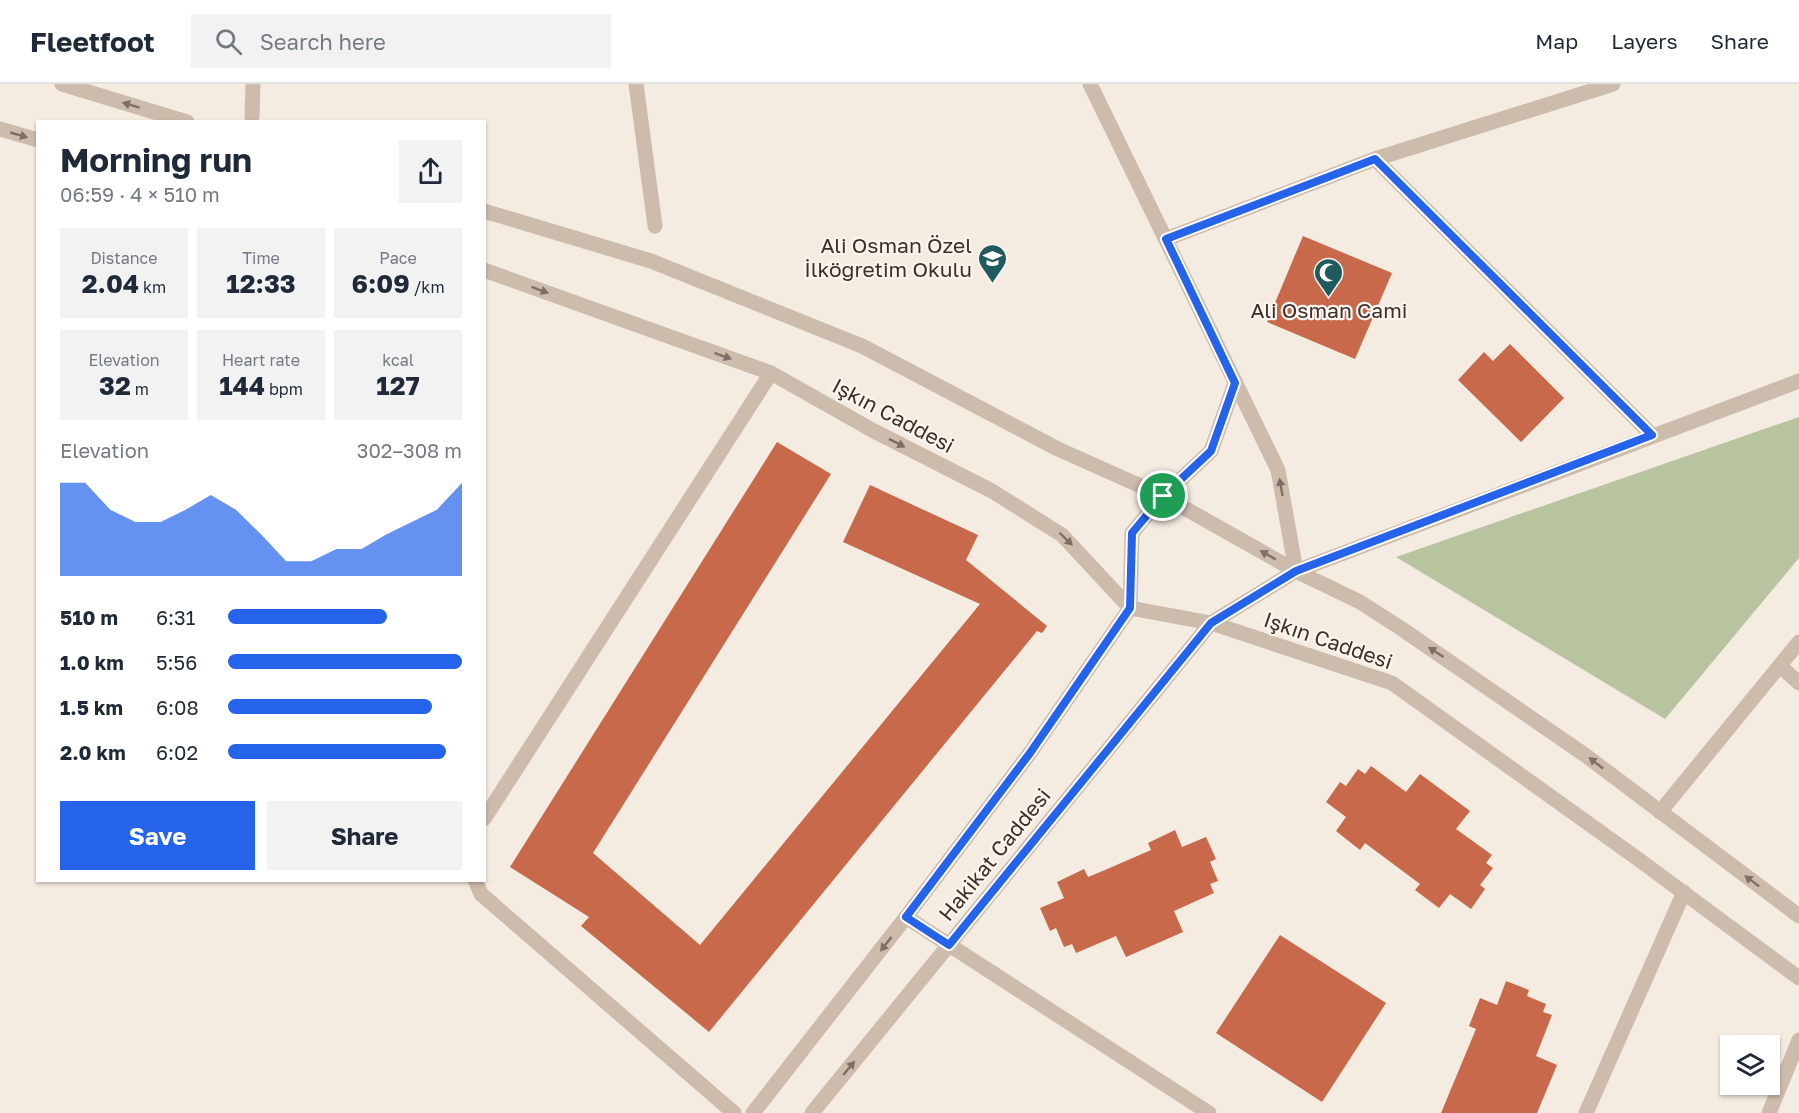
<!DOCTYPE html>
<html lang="en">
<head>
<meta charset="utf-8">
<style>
  :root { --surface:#fff; --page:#f2f2f3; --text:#1f2937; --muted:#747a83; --line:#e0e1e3; --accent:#2563eb }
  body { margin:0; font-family:"Golos Text",sans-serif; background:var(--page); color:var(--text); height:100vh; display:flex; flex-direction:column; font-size:22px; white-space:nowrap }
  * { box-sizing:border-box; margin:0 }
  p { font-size:20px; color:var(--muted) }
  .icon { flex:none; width:33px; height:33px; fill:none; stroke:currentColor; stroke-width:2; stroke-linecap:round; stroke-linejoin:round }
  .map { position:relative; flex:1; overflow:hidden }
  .side { position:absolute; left:36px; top:36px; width:450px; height:762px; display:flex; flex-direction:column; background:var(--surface); border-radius:0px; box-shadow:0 2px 4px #0004 }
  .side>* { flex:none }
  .controls { position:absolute; left:1720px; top:951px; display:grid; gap:12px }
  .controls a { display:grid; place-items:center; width:60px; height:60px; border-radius:0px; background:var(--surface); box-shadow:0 2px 4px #0004; font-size:30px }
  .pin { position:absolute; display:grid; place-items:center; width:51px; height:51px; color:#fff; margin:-26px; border:3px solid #fff; border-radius:50%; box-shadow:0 2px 6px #0007 }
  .round { display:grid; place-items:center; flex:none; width:63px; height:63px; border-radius:0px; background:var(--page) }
  .headline { display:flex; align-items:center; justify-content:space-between; height:102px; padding:0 24px }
  h1 { font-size:33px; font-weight:700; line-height:45px }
  .metrics { display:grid; grid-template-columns:repeat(3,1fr); gap:9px; height:102px; padding:6px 24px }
  .metrics div { display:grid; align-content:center; border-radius:0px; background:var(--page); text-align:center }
  .metrics b { font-size:26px; font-weight:700 }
  .metrics small { font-size:16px; font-weight:400 }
  .metrics p { font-size:16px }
  .chart { height:168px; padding:12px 24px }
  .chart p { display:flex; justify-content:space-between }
  .chart svg { width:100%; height:108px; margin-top:6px; fill:var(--accent); opacity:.7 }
  .cta { display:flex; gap:12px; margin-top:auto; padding:12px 24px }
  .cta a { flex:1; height:69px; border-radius:0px; background:var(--accent); color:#fff; font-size:24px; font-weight:700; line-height:69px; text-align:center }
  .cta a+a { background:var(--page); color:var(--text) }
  ul { padding:0 24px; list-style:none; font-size:20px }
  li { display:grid; grid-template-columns:96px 72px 1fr; align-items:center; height:45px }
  li i { height:15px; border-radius:8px; background:var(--accent) }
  header { display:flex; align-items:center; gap:36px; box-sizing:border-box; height:84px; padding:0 30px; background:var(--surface); border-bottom:2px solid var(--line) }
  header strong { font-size:28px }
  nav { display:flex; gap:33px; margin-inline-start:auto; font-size:21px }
  .search { width:420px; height:54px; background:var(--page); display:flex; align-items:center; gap:15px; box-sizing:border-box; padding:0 21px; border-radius:0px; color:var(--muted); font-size:22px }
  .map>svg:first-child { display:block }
  .green { fill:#b8c4a0 }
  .building { fill:#c8694b }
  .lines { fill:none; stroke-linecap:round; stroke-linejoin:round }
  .minor { stroke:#cdbbac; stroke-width:15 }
  .oneway { fill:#7d6f65 }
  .route-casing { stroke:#fff; stroke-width:12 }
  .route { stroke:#2563eb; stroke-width:8 }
  .labels { text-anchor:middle; stroke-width:4.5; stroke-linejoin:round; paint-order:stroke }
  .poi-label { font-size:21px; fill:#3b302b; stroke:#fbf5ee; text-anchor:end }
  .street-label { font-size:21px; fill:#3b302b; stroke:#fbf5ee }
</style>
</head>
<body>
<header>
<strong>Fleetfoot</strong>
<div class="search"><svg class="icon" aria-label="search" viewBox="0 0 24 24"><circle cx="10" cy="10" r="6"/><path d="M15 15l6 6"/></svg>Search here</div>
<nav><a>Map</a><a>Layers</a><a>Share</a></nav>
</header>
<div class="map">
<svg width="1799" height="1029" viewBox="0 0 1799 1029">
  <rect width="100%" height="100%" fill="#f4ebe1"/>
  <polygon class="green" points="1799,333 1799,474 1665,635 1396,473"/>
  <g class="building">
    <polygon points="1303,152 1392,189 1355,275 1267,238"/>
    <polygon points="1510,260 1564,314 1521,358 1458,296 1484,268 1493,277"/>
    <polygon points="777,358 831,390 593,769 700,861 980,520 843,458 870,401 978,451 966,476 1047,542 1042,549 1037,547 709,948 581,842 589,833 510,783"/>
    <polygon points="1371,682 1406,708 1420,690 1470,727 1456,745 1492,771 1486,779 1493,784 1480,801 1485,805 1471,825 1450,810 1439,824 1415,806 1420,800 1365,759 1360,766 1336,747 1346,733 1326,718 1340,698 1346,702 1358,685 1365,690"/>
    <polygon points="1175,746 1182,763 1206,753 1216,775 1210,778 1218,797 1210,800 1214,809 1174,827 1183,848 1126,873 1116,852 1076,869 1072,860 1064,863 1056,844 1050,847 1040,824 1064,814 1057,798 1084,785 1088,793 1105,786 1151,766 1148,759"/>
    <polygon points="1280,851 1386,919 1322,1018 1216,949"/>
    <polygon points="1506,897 1529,906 1527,912 1546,920 1543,928 1552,931 1536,972 1557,981 1537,1029 1441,1029 1476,945 1469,942 1480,914 1497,921"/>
  </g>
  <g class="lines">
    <g class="minor">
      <polyline points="62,0 187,38"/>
      <polyline points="636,0 655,142"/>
      <polyline points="252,33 253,0"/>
      <polyline points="0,45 38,56"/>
      <polyline points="1375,75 1652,351"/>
      <polyline points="484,127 651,177 862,262 1058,365 1163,412 1296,487 1360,518 1402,545 1585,671 1799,832"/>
      <polyline points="1166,155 1375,75 1613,0"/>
      <polyline points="484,186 771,289 872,346 992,407 1062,451 1130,524 1211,539 1392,599 1638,775 1799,894"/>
      <polyline points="1296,487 1799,297"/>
      <polyline points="1780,582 1799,599"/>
      <polyline points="1660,728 1799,558"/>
      <polyline points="484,735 771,289"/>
      <polyline points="475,796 481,810 734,1029"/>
      <polyline points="906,833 1209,1029"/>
      <polyline points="753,1029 906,833 1030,669 1130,524 1132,449 1163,412 1211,367 1235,299"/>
      <polyline points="812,1029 1211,539 1296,487 1278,386 1090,0"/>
      <polyline points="1586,1029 1684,808"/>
      <polyline points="1769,1029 1799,956"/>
    </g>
  </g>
  <defs><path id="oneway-solid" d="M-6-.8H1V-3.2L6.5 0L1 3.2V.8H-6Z" transform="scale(1.5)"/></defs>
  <g class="oneway">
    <use href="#oneway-solid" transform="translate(131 21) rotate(-163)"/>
    <use href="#oneway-solid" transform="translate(19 51) rotate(16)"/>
    <use href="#oneway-solid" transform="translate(540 206) rotate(20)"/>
    <use href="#oneway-solid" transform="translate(723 272) rotate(20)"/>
    <use href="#oneway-solid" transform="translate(897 359) rotate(27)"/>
    <use href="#oneway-solid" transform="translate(1281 403) rotate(-100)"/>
    <use href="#oneway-solid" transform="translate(1066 455) rotate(44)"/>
    <use href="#oneway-solid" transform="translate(1268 471) rotate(-150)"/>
    <use href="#oneway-solid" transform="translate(1436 568) rotate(-147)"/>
    <use href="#oneway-solid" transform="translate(1596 679) rotate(-142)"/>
    <use href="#oneway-solid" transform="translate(1752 797) rotate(-143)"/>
    <use href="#oneway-solid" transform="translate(886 860) rotate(128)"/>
    <use href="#oneway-solid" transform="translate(849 984) rotate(-51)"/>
  </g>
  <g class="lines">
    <defs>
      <polygon id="route" points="1375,75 1652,351 1296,487 1211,539 949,861 906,833 1030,669 1130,524 1132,449 1163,412 1211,367 1235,299 1166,155"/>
    </defs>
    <use href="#route" class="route-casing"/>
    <use href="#route" class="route"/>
  </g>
  <defs>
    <symbol id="school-pin" viewBox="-11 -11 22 30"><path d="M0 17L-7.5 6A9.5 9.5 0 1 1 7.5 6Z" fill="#1f5a5e" stroke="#fbf5ee"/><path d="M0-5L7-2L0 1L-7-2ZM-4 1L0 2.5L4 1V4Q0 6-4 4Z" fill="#fff"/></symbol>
    <symbol id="mosque-pin" viewBox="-11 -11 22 30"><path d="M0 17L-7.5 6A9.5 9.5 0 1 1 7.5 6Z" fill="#1f5a5e" stroke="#fbf5ee"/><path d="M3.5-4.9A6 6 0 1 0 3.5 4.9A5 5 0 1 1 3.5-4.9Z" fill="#fff"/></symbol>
  </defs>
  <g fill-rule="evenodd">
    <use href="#school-pin" x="976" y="158" width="33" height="45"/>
    <use href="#mosque-pin" x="1312" y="172" width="33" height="45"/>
  </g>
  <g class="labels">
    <g class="poi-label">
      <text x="972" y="169">Ali Osman Özel<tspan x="972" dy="24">İlköğretim Okulu</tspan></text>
      <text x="1329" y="234" text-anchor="middle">Ali Osman Cami</text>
    </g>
    <g class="street-label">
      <text transform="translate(893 332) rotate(28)" y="7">Işkın Caddesi</text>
      <text transform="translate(1328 557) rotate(19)" y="7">Işkın Caddesi</text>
      <text transform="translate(995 771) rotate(-51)" y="7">Hakikat Caddesi</text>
    </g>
  </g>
</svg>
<div class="controls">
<a><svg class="icon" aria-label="layers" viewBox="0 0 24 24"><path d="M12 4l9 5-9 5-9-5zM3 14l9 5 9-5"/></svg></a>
</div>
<div class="pin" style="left:1163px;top:412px;background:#1e9e55"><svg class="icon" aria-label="arrive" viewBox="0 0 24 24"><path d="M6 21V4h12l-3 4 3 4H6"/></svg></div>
<section class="side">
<div class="headline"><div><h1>Morning run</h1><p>06:59 · 4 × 510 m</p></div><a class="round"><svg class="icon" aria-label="share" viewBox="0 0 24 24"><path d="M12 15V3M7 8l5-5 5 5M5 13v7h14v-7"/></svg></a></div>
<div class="metrics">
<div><p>Distance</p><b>2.04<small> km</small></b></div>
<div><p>Time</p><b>12:33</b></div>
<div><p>Pace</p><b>6:09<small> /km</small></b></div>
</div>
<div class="metrics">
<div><p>Elevation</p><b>32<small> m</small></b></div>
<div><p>Heart rate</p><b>144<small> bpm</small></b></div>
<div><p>kcal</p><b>127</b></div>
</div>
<div class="chart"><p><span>Elevation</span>302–308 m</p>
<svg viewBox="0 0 160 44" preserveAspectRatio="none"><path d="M0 44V6L10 6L20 17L30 22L40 22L50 17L60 11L70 17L80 27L90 38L100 38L110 33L120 33L130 27L140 22L150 17L160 6V44z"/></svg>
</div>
<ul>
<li><b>510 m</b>6:31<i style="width:68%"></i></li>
<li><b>1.0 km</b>5:56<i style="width:100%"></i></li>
<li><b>1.5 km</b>6:08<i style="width:87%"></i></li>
<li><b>2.0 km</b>6:02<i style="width:93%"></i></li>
</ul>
<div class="cta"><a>Save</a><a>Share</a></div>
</section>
</div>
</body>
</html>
